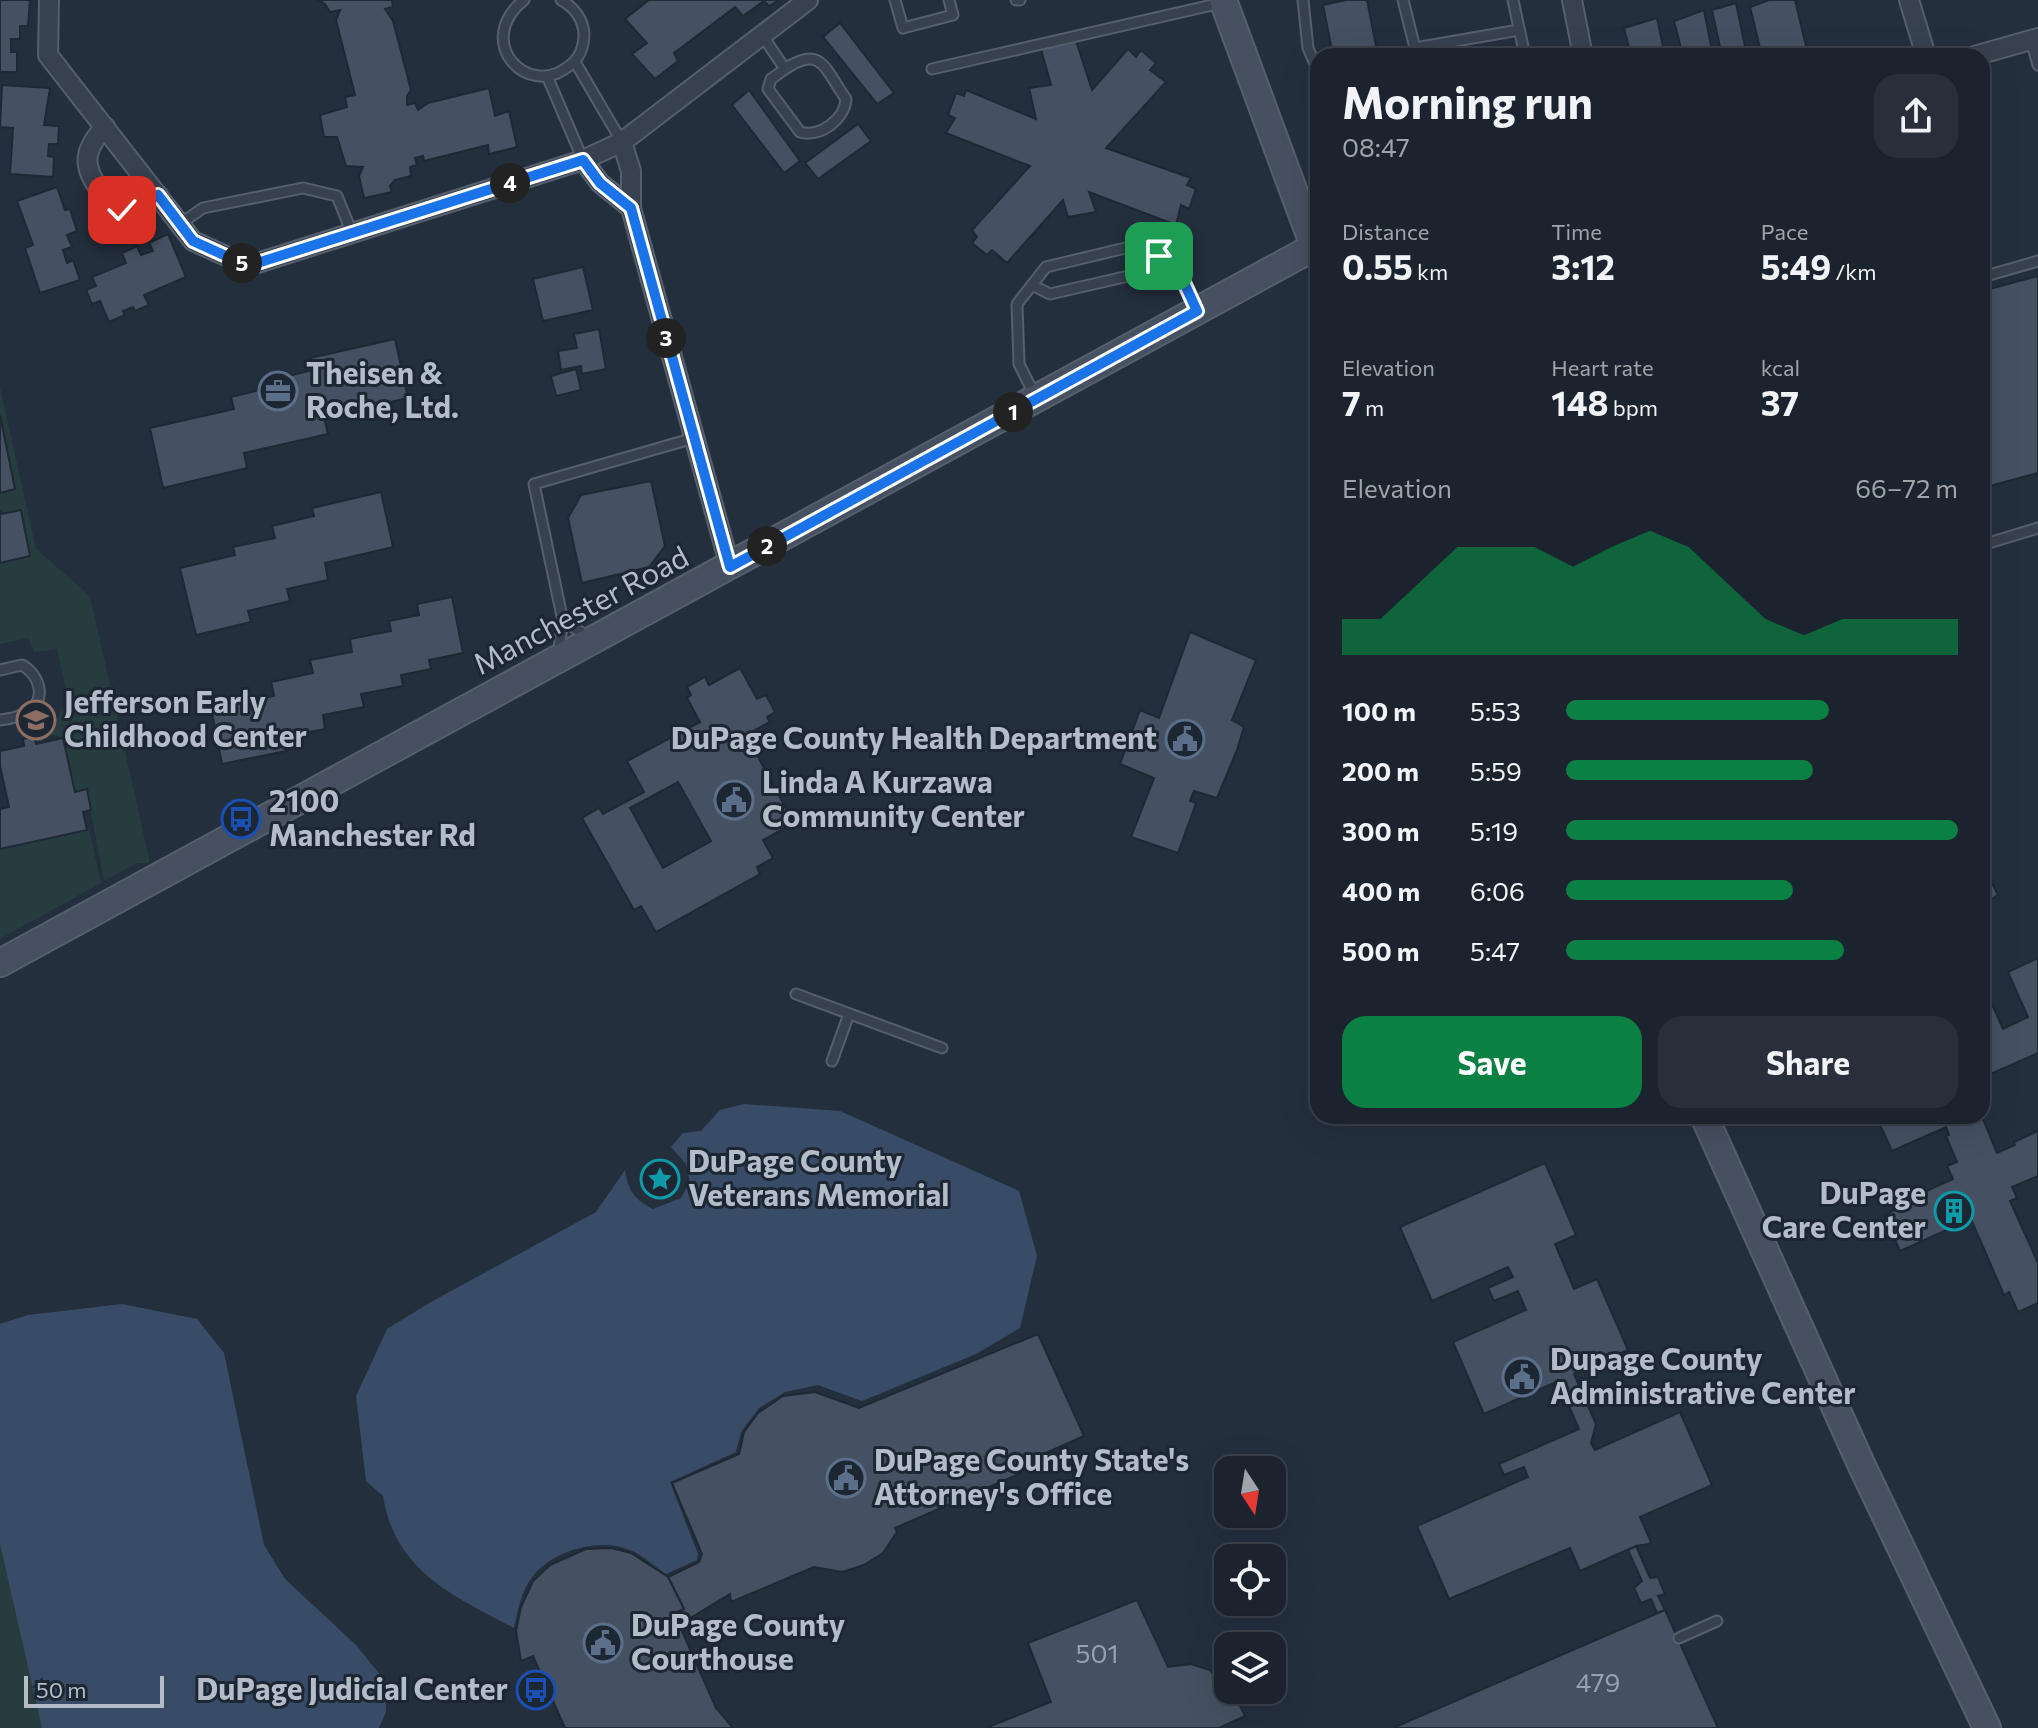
<!DOCTYPE html>
<html lang="en">
<head>
<meta charset="utf-8">
<style>
  :root { --surface:#1b232e; --page:#282f3a; --text:#f1f3f6; --muted:#a0a4aa; --line:#39404a; --accent:#0b8043 }
  body { margin:0; font-family:Commissioner,sans-serif; background:var(--page); color:var(--text); height:100vh; display:flex; flex-direction:column; font-size:30px; white-space:nowrap }
  * { box-sizing:border-box; margin:0 }
  p { font-size:26px; color:var(--muted) }
  .icon { flex:none; width:44px; height:44px; fill:none; stroke:currentColor; stroke-width:2; stroke-linecap:round; stroke-linejoin:round }
  .map { position:relative; flex:1; overflow:hidden }
  .side { position:absolute; left:1310px; top:48px; width:680px; height:1076px; display:flex; flex-direction:column; background:var(--surface); border-radius:24px; box-shadow:0 8px 32px #0002,0 0 0 2px var(--line) }
  .side>* { flex:none }
  .needle { width:52px; rotate:168deg }
  .fabs { position:absolute; left:1214px; top:1456px; display:grid; gap:16px }
  .fabs a { display:grid; place-items:center; width:72px; height:72px; border-radius:16px; background:var(--surface); box-shadow:0 8px 32px #0002,0 0 0 2px var(--line); font-size:40px }
  .scale { position:absolute; left:24px; bottom:20px; width:140px; box-sizing:border-box; padding-left:8px; border:4px solid #b4bcc9; border-top:0; font-size:22px; line-height:28px; white-space:nowrap; color:#b4bcc9; -webkit-text-stroke:6px #1d2633; paint-order:stroke }
  .pin { position:absolute; display:grid; place-items:center; width:68px; height:68px; color:#fff; margin:-34px; border-radius:16px; box-shadow:0 4px 12px #0006 }
  .km { position:absolute; width:40px; height:40px; margin:-20px; border-radius:50%; background:#222; color:#fff; font-size:22px; line-height:40px; text-align:center }
  .round { display:grid; place-items:center; flex:none; width:84px; height:84px; border-radius:24px; background:var(--page) }
  .headline { display:flex; align-items:center; justify-content:space-between; height:136px; padding:0 32px }
  h1 { font-size:44px; font-weight:700; line-height:60px }
  .metrics { display:grid; grid-template-columns:repeat(3,1fr); gap:12px; height:136px; padding:8px 32px }
  .metrics div { display:grid; align-content:center }
  .metrics b { font-size:34px; font-weight:700 }
  .metrics small { font-size:22px; font-weight:400 }
  .metrics p { font-size:22px }
  .chart { height:224px; padding:16px 32px }
  .chart p { display:flex; justify-content:space-between }
  .chart svg { width:100%; height:144px; margin-top:8px; fill:var(--accent); opacity:.7 }
  .button { display:flex; gap:16px; margin-top:auto; padding:16px 32px }
  .button a { flex:1; height:92px; border-radius:24px; background:var(--accent); color:#fff; font-size:32px; font-weight:700; line-height:92px; text-align:center }
  .button a+a { background:var(--page); color:var(--text) }
  ul { padding:0 32px; list-style:none; font-size:26px }
  li { display:grid; grid-template-columns:128px 96px 1fr; align-items:center; height:60px }
  li i { height:20px; border-radius:10px; background:var(--accent) }
  .map>svg:first-child { display:block }
  .green { fill:#263c3f }
  .water { fill:#394c67 }
  .building { fill:#455162; stroke:#1f2835; stroke-width:2; fill-rule:evenodd }
  .lines { fill:none; stroke-linecap:round; stroke-linejoin:round }
  .lane-casing { stroke:#565f6c; stroke-width:13 }
  .street-casing { stroke:#565f6c; stroke-width:22 }
  .secondary-casing { stroke:#565f6c; stroke-width:30 }
  .lane { stroke:#38414e; stroke-width:9 }
  .street { stroke:#38414e; stroke-width:18 }
  .secondary { stroke:#465061; stroke-width:26 }
  .route-casing { stroke:#fff; stroke-width:16 }
  .route { stroke:#1a73e8; stroke-width:10 }
  .labels { text-anchor:middle; stroke-width:6; stroke-linejoin:round; paint-order:stroke }
  .number-label { font-size:26px; fill:#98a1af }
  .poi-label { font-size:30px; font-weight:bold; fill:#b4bcc9; stroke:#1d2633; text-anchor:start }
  .street-label { font-size:30px; fill:#b4bcc9; stroke:#1d2633 }
</style>
</head>
<body>
<div class="map">
<svg width="2038" height="1728" viewBox="0 0 2038 1728">
  <rect width="100%" height="100%" fill="#242f3e"/>
  <g class="green">
    <polygon points="0,387 36,549 90,596 150,863 137,863 104,881 87,790 75,792 63,738 47,733 34,738 27,722 40,714 57,720 68,700 57,649 34,652 28,638 0,644"/>
    <polygon points="89,829 101,883 0,939 0,849"/>
    <polygon points="0,1366 101,1728 0,1728"/>
  </g>
  <g class="water">
    <path d="M744,1104L840,1111L1019,1191L1037,1256L1020,1328L976,1354L862,1401L818,1385L785,1392L759,1408L741,1432L736,1452L670,1482L698,1554L697,1560L666,1574C655,1567 643,1555 630,1550C600,1537 553,1550 533,1576C521,1591 518,1610 514,1628C453,1596 395,1571 383,1496L366,1481L356,1396L387,1329L431,1302L596,1212L625,1170C628,1191 634,1199 653,1209L681,1198L690,1182L686,1164L671,1147L683,1133L701,1131L720,1110Z"/>
    <polygon points="122,1304 197,1319 224,1353 264,1545 285,1579 356,1645 385,1681 386,1712 379,1728 42,1728 0,1544 0,1324 28,1315"/>
  </g>
  <g class="building">
    <polygon points="0,0 30,0 28,26 20,26 20,39 11,39 11,52 17,52 17,72 0,72"/>
    <polygon points="318,0 392,0 393,7 385,9 393,21 411,90 407,96 407,105 415,103 418,110 428,103 489,88 495,116 509,111 517,147 489,154 488,145 424,161 423,156 415,158 417,165 410,167 411,176 395,180 390,186 392,192 364,198 359,176 363,167 346,166 337,137 324,137 320,115 347,107 345,97 355,95 336,20 340,10 330,12 325,4"/>
    <polygon points="649,0 779,0 769,6 764,1 743,16 735,7 674,53 678,61 655,79 632,54 647,43 625,19"/>
    <polygon points="1346,0 1367,0 1378,56 1333,56 1323,5"/>
    <polygon points="1769,0 1795,0 1807,50 1781,56 1762,56 1750,7"/>
    <polygon points="1736,3 1747,56 1722,56 1712,10"/>
    <polygon points="1704,10 1713,56 1683,56 1674,21"/>
    <polygon points="1657,18 1665,56 1631,56 1624,28"/>
    <polygon points="840,23 894,93 877,104 823,37"/>
    <polygon points="1076,41 1092,90 1128,49 1136,57 1141,50 1156,63 1150,70 1166,82 1106,148 1191,178 1187,185 1196,189 1189,209 1181,205 1176,225 1089,192 1096,212 1068,217 1063,200 1007,263 992,250 987,255 972,243 977,237 972,230 1030,166 946,133 955,118 948,115 956,93 964,96 966,90 1036,119 1029,88 1051,85 1041,49"/>
    <polygon points="2,85 50,88 44,125 59,126 58,144 49,144 48,156 54,157 53,177 10,174 13,128 0,127"/>
    <polygon points="749,90 800,161 784,173 732,105"/>
    <polygon points="858,124 871,141 818,179 805,163"/>
    <polygon points="57,187 65,210 70,209 77,231 67,235 72,247 63,250 67,263 73,260 80,280 40,293 25,248 33,245 17,201"/>
    <polygon points="168,234 186,277 144,295 149,305 135,311 133,307 123,311 125,315 109,322 100,301 92,304 86,290 96,286 92,277 126,263 122,253 137,246 141,255 153,251 149,243"/>
    <polygon points="583,267 593,310 543,321 533,279"/>
    <polygon points="2038,276 2038,473 1982,488 1982,291"/>
    <polygon points="599,329 606,369 582,374 581,366 561,370 558,351 577,348 574,334"/>
    <polygon points="395,339 408,398 324,417 328,434 244,453 247,468 163,488 150,428 234,409 231,397 273,387 271,380 313,370 310,358"/>
    <polygon points="576,369 581,390 556,396 551,376"/>
    <polygon points="0,415 15,489 0,493"/>
    <polygon points="651,481 665,546 649,567 582,583 568,518 581,495"/>
    <polygon points="381,492 393,547 325,563 328,580 287,589 290,601 248,611 251,622 196,635 180,568 235,555 233,547 275,538 272,526 314,516 312,508"/>
    <polygon points="0,510 1,514 21,510 30,556 0,563"/>
    <polygon points="452,597 463,653 429,660 431,669 401,675 403,686 361,694 364,707 323,715 325,729 283,737 286,751 222,764 211,708 274,696 271,682 313,673 310,660 352,652 350,639 391,631 389,621 419,615 417,604"/>
    <polygon points="1190,632 1256,660 1232,720 1244,727 1237,750 1217,798 1194,791 1190,801 1196,803 1178,853 1131,837 1154,778 1120,764 1140,710 1159,718"/>
    <path d="M740,668L757,699L766,695L775,712L767,717L770,722L746,735L794,823L763,840L773,858L757,867L760,874L656,932L641,906L634,910L582,818L599,808L603,814L644,792L627,761L700,722L687,698L691,695L687,687L705,677L709,685ZM678,782L711,841L663,868L630,808Z"/>
    <polygon points="34,736 36,744 63,738 75,792 87,789 91,810 83,812 87,830 0,849 0,809 9,807 0,766 0,751 24,746 23,739"/>
    <polygon points="1982,864 1998,895 1982,905"/>
    <polygon points="2038,958 2038,1053 1986,1076 1982,1068 1982,1001 1991,1002 2003,1029 2028,1017 2008,972"/>
    <polygon points="1876,1116 1979,1116 1981,1120 1983,1119 1997,1153 2015,1145 2014,1142 2038,1131 2038,1176 2012,1187 2017,1198 2010,1201 2038,1263 2038,1303 2018,1312 2009,1292 2004,1295 1971,1219 1900,1251 1884,1215 1904,1206 1902,1202 1953,1179 1947,1166 1957,1162 1946,1136 1949,1135 1946,1127 1892,1151"/>
    <polygon points="1545,1163 1576,1235 1555,1244 1574,1289 1597,1279 1628,1350 1574,1374 1596,1424 1591,1443 1595,1450 1680,1412 1712,1485 1640,1517 1651,1542 1649,1544 1636,1546 1580,1571 1570,1548 1449,1599 1417,1526 1528,1477 1524,1467 1504,1475 1499,1464 1579,1429 1558,1381 1484,1414 1453,1342 1526,1310 1518,1291 1494,1301 1488,1288 1513,1277 1508,1267 1432,1301 1400,1227"/>
    <polygon points="1038,1334 1084,1436 1017,1466 1021,1473 895,1528 897,1532 883,1553 864,1565 842,1572 814,1567 731,1602 730,1594 679,1625 674,1613 684,1609 668,1577 699,1562 702,1554 672,1483 739,1454 744,1432 758,1413 783,1396 815,1392 859,1408"/>
    <polygon points="1636,1546 1650,1578 1658,1577 1665,1594 1658,1596 1665,1610 1657,1613 1651,1599 1641,1603 1634,1588 1642,1581 1628,1550"/>
    <polygon points="611,1548 631,1553 668,1577 684,1609 674,1613 716,1708 733,1728 565,1728 533,1656 521,1661 516,1631 521,1607 533,1581 550,1565 586,1549"/>
    <polygon points="1137,1600 1168,1667 1191,1664 1210,1670 1228,1693 1233,1691 1245,1716 1219,1728 986,1728 1051,1702 1028,1643"/>
    <polygon points="1665,1610 1718,1728 1393,1728"/>
  </g>
  <g class="lines">
    <defs>
      <g id="lane">
        <path d="M524,0C473,41 527,100 569,66C579,59 584,47 584,34C583,19 574,7 561,0"/>
        <polyline points="895,0 903,28 953,15 949,0"/>
        <polyline points="1016,0 1020,0"/>
        <polyline points="1303,0 1308,48 1318,71"/>
        <polyline points="1403,0 1415,48 1519,30"/>
        <polyline points="1513,0 1525,56"/>
        <path d="M762,35L785,69C822,44 825,70 846,99C845,119 820,138 800,132L768,89L771,79L785,69"/>
        <polyline points="2031,40 2038,65"/>
        <polyline points="575,62 622,142"/>
        <polyline points="932,69 1221,3"/>
        <polyline points="547,76 583,160"/>
        <polyline points="180,224 203,208 303,188 337,196 352,233"/>
        <polyline points="1982,277 2038,261"/>
        <polyline points="1032,285 1050,294 1146,272 1159,256"/>
        <polyline points="1035,396 1019,364 1017,304 1046,267 1138,245 1176,265 1196,309"/>
        <polyline points="1982,545 2038,528"/>
        <polyline points="563,621 587,636"/>
        <polyline points="558,655 563,621 534,484 694,438"/>
        <path d="M0,670L22,665C40,675 48,701 26,713C18,717 9,719 0,720"/>
        <polyline points="796,994 942,1048"/>
        <polyline points="832,1061 849,1014"/>
        <polyline points="1679,1638 1717,1621"/>
      </g>
      <g id="street">
        <polyline points="49,0 48,55 193,241 248,266 583,160 622,142 808,0"/>
        <polyline points="1572,0 1583,56"/>
        <polyline points="1909,0 1926,56"/>
        <polyline points="1974,56 2038,38"/>
        <path d="M105,127C81,152 83,169 103,194C111,203 116,211 129,210C139,208 149,200 158,195"/>
        <polyline points="622,142 631,171 631,208 730,567"/>
        <polyline points="583,160 600,183 631,208"/>
      </g>
      <g id="secondary">
        <polyline points="1223,0 1318,257"/>
        <polyline points="0,963 1314,247"/>
        <polyline points="1704,1116 1862,1466 1987,1728"/>
      </g>
    </defs>
    <use href="#lane" class="lane-casing"/>
    <use href="#street" class="street-casing"/>
    <use href="#secondary" class="secondary-casing"/>
    <use href="#lane" class="lane"/>
    <use href="#street" class="street"/>
    <use href="#secondary" class="secondary"/>
  </g>
  <g class="lines">
    <defs>
      <polyline id="route" points="122,210 138,207 158,195 193,241 248,266 583,160 600,183 631,208 730,567 1197,311 1176,265 1159,256"/>
    </defs>
    <use href="#route" class="route-casing"/>
    <use href="#route" class="route"/>
  </g>
  <defs>
    <symbol id="office-ring" viewBox="-11 -11 22 22"><circle r="9.5" fill="#1d2633" stroke="#5c6f8a" stroke-width="1.5"/><path d="M-6-3h4V-5.5h4V-3h4V5H-6ZM-1-4.5V-3h2v-1.5ZM-6 0V1H6V0Z" fill="#5c6f8a"/></symbol>
    <symbol id="school-ring" viewBox="-11 -11 22 22"><circle r="9.5" fill="#1d2633" stroke="#8d6e63" stroke-width="1.5"/><path d="M0-5L7-2L0 1L-7-2ZM-4 1L0 2.5L4 1V4Q0 6-4 4Z" fill="#8d6e63"/></symbol>
    <symbol id="civic-ring" viewBox="-11 -11 22 22"><circle r="9.5" fill="#1d2633" stroke="#5c6f8a" stroke-width="1.5"/><path d="M-.6-6.5H3V-4.5H.6V-3L4-1V1h2V6H-6V1h2V-1L-.6-3ZM-1.2 2.5V6h2.4V2.5Z" fill="#5c6f8a"/></symbol>
    <symbol id="bus-ring" viewBox="-11 -11 22 22"><circle r="9.5" fill="#1d2633" stroke="#1a4fb4" stroke-width="1.5"/><path d="M-5-6H5V4H4V6H2V4H-2V6H-4V4H-5ZM-3.5-4V0h7V-4ZM-3.5 1.2v1.5H-2V1.2ZM2 1.2v1.5H3.5V1.2Z" fill="#1a4fb4"/></symbol>
    <symbol id="sight-ring" viewBox="-11 -11 22 22"><circle r="9.5" fill="#1d2633" stroke="#0f9aa8" stroke-width="1.5"/><path d="M0-6L1.8-2.2L6-1.7L2.9 1.2L3.7 5.4L0 3.3L-3.7 5.4L-2.9 1.2L-6-1.7L-1.8-2.2Z" fill="#0f9aa8"/></symbol>
    <symbol id="building-ring" viewBox="-11 -11 22 22"><circle r="9.5" fill="#1d2633" stroke="#0f9aa8" stroke-width="1.5"/><path d="M-4-6H4V6H1V3H-1V6H-4ZM-2.5-4.3h1.7v1.8h-1.7ZM.8-4.3h1.7v1.8H.8ZM-2.5-1h1.7V.8h-1.7ZM.8-1h1.7V.8H.8Z" fill="#0f9aa8"/></symbol>
  </defs>
  <g fill-rule="evenodd">
    <use href="#office-ring" x="256" y="369" width="44" height="44"/>
    <use href="#school-ring" x="14" y="698" width="44" height="44"/>
    <use href="#civic-ring" x="1163" y="717" width="44" height="44"/>
    <use href="#civic-ring" x="712" y="778" width="44" height="44"/>
    <use href="#bus-ring" x="219" y="797" width="44" height="44"/>
    <use href="#sight-ring" x="638" y="1157" width="44" height="44"/>
    <use href="#building-ring" x="1932" y="1189" width="44" height="44"/>
    <use href="#civic-ring" x="1500" y="1355" width="44" height="44"/>
    <use href="#civic-ring" x="824" y="1456" width="44" height="44"/>
    <use href="#civic-ring" x="581" y="1621" width="44" height="44"/>
    <use href="#bus-ring" x="514" y="1668" width="44" height="44"/>
  </g>
  <g class="labels">
    <g class="number-label">
      <text x="1097" y="1663">501</text>
      <text x="1598" y="1692">479</text>
    </g>
    <g class="poi-label">
      <text x="306" y="384">Theisen &amp;<tspan x="306" dy="34">Roche, Ltd.</tspan></text>
      <text x="64" y="713">Jefferson Early<tspan x="64" dy="34">Childhood Center</tspan></text>
      <text x="1157" y="749" text-anchor="end">DuPage County Health Department</text>
      <text x="762" y="793">Linda A Kurzawa<tspan x="762" dy="34">Community Center</tspan></text>
      <text x="269" y="812">2100<tspan x="269" dy="34">Manchester Rd</tspan></text>
      <text x="688" y="1172">DuPage County<tspan x="688" dy="34">Veterans Memorial</tspan></text>
      <text x="1926" y="1204" text-anchor="end">DuPage<tspan x="1926" dy="34">Care Center</tspan></text>
      <text x="1550" y="1370">Dupage County<tspan x="1550" dy="34">Administrative Center</tspan></text>
      <text x="874" y="1471">DuPage County State's<tspan x="874" dy="34">Attorney's Office</tspan></text>
      <text x="631" y="1636">DuPage County<tspan x="631" dy="34">Courthouse</tspan></text>
      <text x="508" y="1700" text-anchor="end">DuPage Judicial Center</text>
    </g>
    <g class="street-label">
      <text transform="translate(581 611) rotate(-28)" y="10">Manchester Road</text>
    </g>
  </g>
</svg>
<div class="fabs">
<a><svg class="needle" viewBox="-14 -14 28 28"><path d="M0-13l5 13h-10z" fill="#e53935"/><path d="M0 13l5-13h-10z" fill="#a0a4aa"/></svg></a>
<a><svg class="icon" aria-label="locate" viewBox="0 0 24 24"><circle cx="12" cy="12" r="6"/><path d="M12 2v4M12 18v4M2 12h4M18 12h4"/></svg></a>
<a><svg class="icon" aria-label="layers" viewBox="0 0 24 24"><path d="M12 4l9 5-9 5-9-5zM3 14l9 5 9-5"/></svg></a>
</div>
<div class="scale">50 m</div>
<div class="pin" style="left:1159px;top:256px;background:#1e9e55"><svg class="icon" aria-label="arrive" viewBox="0 0 24 24"><path d="M6 21V4h12l-3 4 3 4H6"/></svg></div>
<div class="pin" style="left:122px;top:210px;background:#d93025"><svg class="icon" aria-label="check" viewBox="0 0 24 24"><path d="M5 12l5 5 9-10"/></svg></div>
<b class="km" style="left:1013px;top:412px">1</b>
<b class="km" style="left:767px;top:546px">2</b>
<b class="km" style="left:666px;top:338px">3</b>
<b class="km" style="left:510px;top:183px">4</b>
<b class="km" style="left:242px;top:263px">5</b>
<section class="side">
<div class="headline"><div><h1>Morning run</h1><p>08:47</p></div><a class="round"><svg class="icon" aria-label="share" viewBox="0 0 24 24"><path d="M12 15V3M7 8l5-5 5 5M5 13v7h14v-7"/></svg></a></div>
<div class="metrics">
<div><p>Distance</p><b>0.55<small> km</small></b></div>
<div><p>Time</p><b>3:12</b></div>
<div><p>Pace</p><b>5:49<small> /km</small></b></div>
</div>
<div class="metrics">
<div><p>Elevation</p><b>7<small> m</small></b></div>
<div><p>Heart rate</p><b>148<small> bpm</small></b></div>
<div><p>kcal</p><b>37</b></div>
</div>
<div class="chart"><p><span>Elevation</span>66–72 m</p>
<svg viewBox="0 0 160 44" preserveAspectRatio="none"><path d="M0 44V33L10 33L20 22L30 11L40 11L50 11L60 17L70 11L80 6L90 11L100 22L110 33L120 38L130 33L140 33L150 33L160 33V44z"/></svg>
</div>
<ul>
<li><b>100 m</b>5:53<i style="width:67%"></i></li>
<li><b>200 m</b>5:59<i style="width:63%"></i></li>
<li><b>300 m</b>5:19<i style="width:100%"></i></li>
<li><b>400 m</b>6:06<i style="width:58%"></i></li>
<li><b>500 m</b>5:47<i style="width:71%"></i></li>
</ul>
<div class="button"><a>Save</a><a>Share</a></div>
</section>
</div>
</body>
</html>
